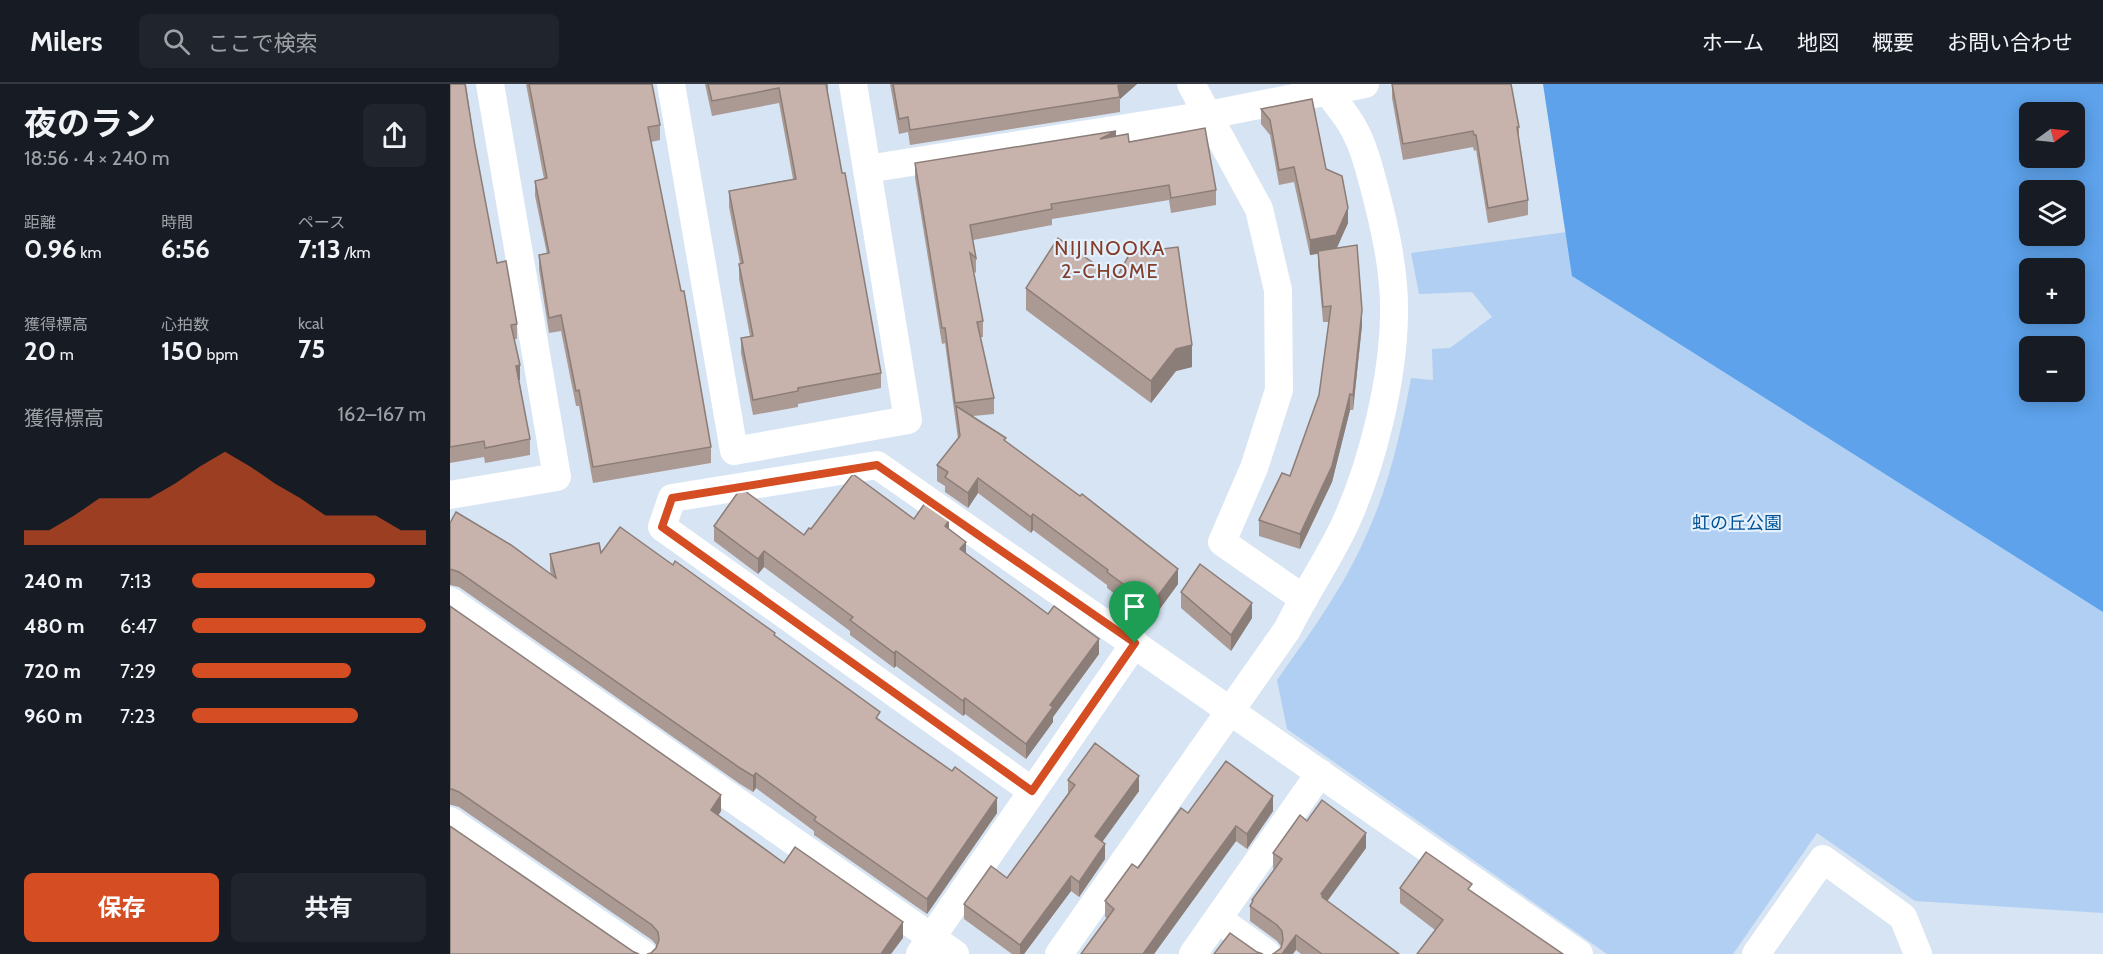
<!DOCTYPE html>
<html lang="ja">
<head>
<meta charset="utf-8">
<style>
  :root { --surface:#171b24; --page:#20242c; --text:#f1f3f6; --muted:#9ea1a6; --line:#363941; --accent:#d54d22 }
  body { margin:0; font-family:Cabin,"Noto Sans JP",sans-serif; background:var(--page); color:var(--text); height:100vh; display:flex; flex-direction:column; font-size:22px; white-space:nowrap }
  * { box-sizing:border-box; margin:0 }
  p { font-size:20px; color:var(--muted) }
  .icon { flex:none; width:33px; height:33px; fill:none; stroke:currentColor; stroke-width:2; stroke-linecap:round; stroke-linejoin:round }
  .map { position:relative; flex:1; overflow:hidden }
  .side { display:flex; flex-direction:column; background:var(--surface); width:450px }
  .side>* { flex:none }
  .needle { width:39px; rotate:75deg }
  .buttons { position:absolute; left:1569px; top:18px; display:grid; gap:12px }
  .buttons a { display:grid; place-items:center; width:66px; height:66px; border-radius:9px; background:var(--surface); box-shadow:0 3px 15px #0003; font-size:30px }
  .pin { position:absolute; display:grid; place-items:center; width:51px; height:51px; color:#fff; margin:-62px -26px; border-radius:50% 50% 50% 0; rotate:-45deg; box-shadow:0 0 6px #0007 }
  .pin .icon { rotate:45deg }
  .round { display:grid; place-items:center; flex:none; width:63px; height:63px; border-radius:9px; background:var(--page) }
  .overview { display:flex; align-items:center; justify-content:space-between; height:102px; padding:0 24px }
  h1 { font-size:33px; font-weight:700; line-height:45px }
  .metrics { display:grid; grid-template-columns:repeat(3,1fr); gap:9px; height:102px; padding:6px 24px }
  .metrics div { display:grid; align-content:center }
  .metrics b { font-size:26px; font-weight:700 }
  .metrics small { font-size:16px; font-weight:400 }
  .metrics p { font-size:16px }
  .chart { height:168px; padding:12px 24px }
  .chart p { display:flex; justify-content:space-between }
  .chart svg { width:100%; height:108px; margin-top:6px; fill:var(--accent); opacity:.7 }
  .action { display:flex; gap:12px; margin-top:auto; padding:12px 24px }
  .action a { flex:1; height:69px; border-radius:9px; background:var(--accent); color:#fff; font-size:24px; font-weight:700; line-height:69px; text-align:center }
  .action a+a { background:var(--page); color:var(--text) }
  ul { padding:0 24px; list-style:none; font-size:20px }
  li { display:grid; grid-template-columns:96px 72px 1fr; align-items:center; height:45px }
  li i { height:15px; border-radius:8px; background:var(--accent) }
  header { display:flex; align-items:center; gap:36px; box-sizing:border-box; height:84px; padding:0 30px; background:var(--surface); border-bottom:2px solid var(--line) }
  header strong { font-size:28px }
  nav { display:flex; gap:33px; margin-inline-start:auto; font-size:21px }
  .search { width:420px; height:54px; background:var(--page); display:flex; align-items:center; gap:15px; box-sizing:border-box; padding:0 21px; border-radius:9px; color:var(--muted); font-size:22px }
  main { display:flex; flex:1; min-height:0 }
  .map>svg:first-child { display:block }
  .green { fill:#b0cff3; fill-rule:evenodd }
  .forest { fill:#5da2eb; fill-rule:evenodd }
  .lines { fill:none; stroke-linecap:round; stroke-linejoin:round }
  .street { stroke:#fff; stroke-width:28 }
  .wall { fill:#ab9994 }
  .shaded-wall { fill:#8b7d78 }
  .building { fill:#c7b2ac; stroke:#8b7d78; stroke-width:1.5 }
  .route-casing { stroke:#fff; stroke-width:12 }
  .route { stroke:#d54d22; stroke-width:8 }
  .labels { text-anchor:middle; stroke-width:4.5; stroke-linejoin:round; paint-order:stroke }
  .park-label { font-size:18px; fill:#015294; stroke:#e5f0fd }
  .neighbourhood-label { font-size:20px; letter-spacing:1.5px; fill:#833e2a; stroke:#e5f0fd }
</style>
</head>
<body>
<header>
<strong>Milers</strong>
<div class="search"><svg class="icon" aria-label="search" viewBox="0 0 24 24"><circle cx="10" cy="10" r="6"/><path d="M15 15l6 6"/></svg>ここで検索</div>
<nav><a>ホーム</a><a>地図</a><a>概要</a><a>お問い合わせ</a></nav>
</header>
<main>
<section class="side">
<div class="overview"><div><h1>夜のラン</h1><p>18:56 · 4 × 240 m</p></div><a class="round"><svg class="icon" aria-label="share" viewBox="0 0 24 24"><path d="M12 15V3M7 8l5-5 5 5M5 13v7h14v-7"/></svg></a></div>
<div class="metrics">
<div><p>距離</p><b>0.96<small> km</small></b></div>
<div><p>時間</p><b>6:56</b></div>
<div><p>ペース</p><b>7:13<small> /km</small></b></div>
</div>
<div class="metrics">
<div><p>獲得標高</p><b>20<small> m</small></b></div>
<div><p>心拍数</p><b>150<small> bpm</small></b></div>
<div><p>kcal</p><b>75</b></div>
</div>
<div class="chart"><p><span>獲得標高</span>162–167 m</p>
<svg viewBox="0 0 160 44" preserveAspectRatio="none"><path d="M0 44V38L10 38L20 32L30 25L40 25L50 25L60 19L70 12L80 6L90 12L100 19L110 25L120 32L130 32L140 32L150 38L160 38V44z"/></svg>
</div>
<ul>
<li><b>240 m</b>7:13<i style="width:78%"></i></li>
<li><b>480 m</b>6:47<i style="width:100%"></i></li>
<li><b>720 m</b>7:29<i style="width:68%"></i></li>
<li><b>960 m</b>7:23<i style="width:71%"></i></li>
</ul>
<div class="action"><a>保存</a><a>共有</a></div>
</section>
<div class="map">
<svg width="1653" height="870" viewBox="0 0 1653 870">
  <rect width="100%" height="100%" fill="#d6e4f3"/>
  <path class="green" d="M1580,106V152H1624L1653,132V829L1465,817L1367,749L1283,870H1157L837,645L827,596C859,551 894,503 916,452C939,402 951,348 961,294L983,296L982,265L1000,264L1042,233L1022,208L969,210L961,169L1117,148ZM1580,184H1624V230H1580ZM1580,262H1624V308H1580Z"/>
  <path class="forest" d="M1093,0H1653V528L1122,192ZM1580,28H1624V74H1580ZM1580,106H1624V152H1580ZM1580,184H1624V230H1580ZM1580,262H1624V308H1580Z"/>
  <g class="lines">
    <g class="street">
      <polyline points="221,0 284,367 458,336 403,0"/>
      <polyline points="741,0 809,125 828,206 829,306 804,384 772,458 854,515"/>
      <polyline points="417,85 758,31 915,0"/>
      <polyline points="0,411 107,393 40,0"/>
      <polyline points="0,517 505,870"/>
      <polyline points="582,707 212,443 222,414 427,381 1129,870"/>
      <polyline points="0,737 193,870"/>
      <polyline points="768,835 817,870"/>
      <polyline points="470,870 685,559"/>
      <path d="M609,870L837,546C855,509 879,475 896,438C923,378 943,296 944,231C945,190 936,149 926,110C920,88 915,65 904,45C896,29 882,16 873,0"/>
      <polyline points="743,870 870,689"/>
      <polyline points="1306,870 1373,775 1453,833 1468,870"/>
    </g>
  </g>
  <g class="wall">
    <polygon points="0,0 16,0 25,62 47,179 67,240 67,255 64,255 69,296 80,355 80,371 35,379 34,373 0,379"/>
    <polygon points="76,0 202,0 210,41 210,56 201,58 261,363 261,379 143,399 129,322 126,322 111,247 99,249 89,186 89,171 97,170 85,112 85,97 94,95"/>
    <polygon points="255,0 378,0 378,12 392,89 431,289 431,304 348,320 348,323 303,331 291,269 291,254 300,252 289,195 289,180 290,179 279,123 279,107 343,95 329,19 262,32"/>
    <polygon points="440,0 687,0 670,15 670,28 460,61 458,48 449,50"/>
    <polygon points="942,0 1069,43 1069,57 1078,116 1078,131 1038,139 1026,66 1024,67 1023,63 953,76 942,14"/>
    <polygon points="811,25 876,85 898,139 886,164 912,241 903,326 900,326 882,398 850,465 809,452 809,436 840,392 869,311 879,238 873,238 868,182 868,170 860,171 844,98 829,101 820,51 811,40"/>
    <polygon points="666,52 679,58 766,106 766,121 721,129 719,116 602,135 602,141 523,156 526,174 526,189 523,187 533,237 533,253 530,253 544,314 544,330 523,332 556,358 728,500 701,537 657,504 657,501 583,446 581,449 528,409 518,424 495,408 495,402 487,397 487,381 508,355 495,259 492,260 465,94 465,79"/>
    <polygon points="576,204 742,283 726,287 701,319 576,226"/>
    <polygon points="464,435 499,445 516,470 649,570 603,633 603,638 576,675 515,630 513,632 446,582 444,584 400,551 400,547 314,483 308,490 264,457 264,442 354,451 361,445"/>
    <polygon points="0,439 101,491 100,485 100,470 151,469 325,552 547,729 477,830 364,751 364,747 306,704 303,708 290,700 9,503 0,501"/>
    <polygon points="731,508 802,534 781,567 731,524"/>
    <polygon points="0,522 271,727 268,732 334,779 453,854 201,869 206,864 207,862 202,856 9,723 2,721 0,721"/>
    <polygon points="618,696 689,707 652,758 655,775 629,813 621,807 574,870 562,870 514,835 514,820 557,794 618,709"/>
    <polygon points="823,727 797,765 786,757 704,870 631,870 657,834 655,833 655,817 738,729"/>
    <polygon points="857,737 916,764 877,817 949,870 851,870 846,866 823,870 831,864 831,862 827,857 800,837 800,822 802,819 802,816 824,785 823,784 823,769"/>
    <polygon points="950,804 1022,808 985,846 950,819"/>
  </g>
  <g class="shaded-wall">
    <polygon points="670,0 687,0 670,15 668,2"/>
    <polygon points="666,47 666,62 650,55"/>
    <polygon points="898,124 898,139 886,166 860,171 860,156"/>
    <polygon points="912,226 912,241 903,326 903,311"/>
    <polygon points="742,261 742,283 726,287 701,319 701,297 726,265"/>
    <polygon points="70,281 70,296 66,297 66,282"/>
    <polygon points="900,310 900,326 882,398 850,465 850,450"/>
    <polygon points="528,394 528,409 518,424 518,409"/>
    <polygon points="583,430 583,446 581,449 581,433"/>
    <polygon points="499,436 499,451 495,442"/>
    <polygon points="516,458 516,473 510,465"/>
    <polygon points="314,467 314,483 308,490 308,475"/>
    <rect x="0" y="485" width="1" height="16"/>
    <polygon points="728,485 728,500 701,537 701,521"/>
    <polygon points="802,519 802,534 781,567 781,551"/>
    <polygon points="649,555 649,570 603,633 603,638 576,675 576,660 600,621"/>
    <polygon points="446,567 446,582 444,584 444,569"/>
    <polygon points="515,614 515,630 513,632 513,617"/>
    <polygon points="306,689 306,704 303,708 303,692"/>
    <polygon points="689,692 689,707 645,768 645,752"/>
    <polygon points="271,711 271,727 261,742 261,726"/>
    <polygon points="823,712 823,727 797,765 797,750"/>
    <polygon points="547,714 547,729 477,830 477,815"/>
    <polygon points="786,742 786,757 704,870 693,870 731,817"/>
    <polygon points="916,749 916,764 873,823 871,810"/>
    <polygon points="655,760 655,775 629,813 629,798"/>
    <polygon points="621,792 621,807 574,870 570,870 570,861"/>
    <polygon points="453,838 453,854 441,870 431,870"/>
    <polygon points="846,851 846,866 843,870 832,870"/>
  </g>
  <g class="building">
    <polygon points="0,0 15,0 25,62 47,179 56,177 67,240 61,241 70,281 66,282 80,355 35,364 34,357 0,363"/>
    <polygon points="79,0 202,0 210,41 198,43 231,207 234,207 261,363 143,383 129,306 126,307 111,231 99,234 89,171 99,169 85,97 97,94"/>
    <polygon points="258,0 376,0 392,89 395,89 431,289 348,304 348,307 303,316 291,254 303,252 289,180 293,179 279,107 346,95 329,4 262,17"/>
    <polygon points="443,0 670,0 668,2 670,13 460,46 458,33 449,35"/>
    <polygon points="942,0 1061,0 1069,43 1067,43 1078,116 1038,124 1026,51 1024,51 1023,47 953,60"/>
    <polygon points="862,15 876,85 892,92 898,124 886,151 860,156 844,83 829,86 820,36 811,25"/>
    <polygon points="755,44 766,106 721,114 719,101 601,120 602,125 520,141 526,174 520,169 533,237 527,238 544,314 505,319 495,244 492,244 465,79 666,47 650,55 678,50 679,58"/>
    <polygon points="608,154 666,195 680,169 728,163 742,261 726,265 701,297 576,204"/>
    <polygon points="907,161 912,226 903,311 900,310 882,382 850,450 809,436 832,389 840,392 869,311 881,222 873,223 868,167"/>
    <polygon points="506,322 556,354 554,356 630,412 632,410 728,485 701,521 657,488 658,486 583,430 581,433 528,394 518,409 495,393 498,388 487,381 510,352"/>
    <polygon points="403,390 464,435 475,419 499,436 495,442 516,458 510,465 598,530 604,522 649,555 600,621 603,623 576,660 515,614 513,617 446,567 444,569 400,536 403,533 314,467 308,475 264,442 291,404 354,451 359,444 361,445"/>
    <polygon points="6,428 61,461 106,494 100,470 149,459 151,469 170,443 223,481 225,477 325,549 324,551 430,628 426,634 502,687 505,683 547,714 477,815 364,736 366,733 306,689 303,692 290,684 9,488 0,485 0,439"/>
    <polygon points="750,480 802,519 781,551 731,508"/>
    <polygon points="0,522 271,711 261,726 334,779 345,763 453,838 431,870 197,870 201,869 206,864 209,856 208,848 202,841 9,708 2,705 0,706"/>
    <polygon points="645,659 689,692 645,752 655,760 629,798 621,792 570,861 514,820 541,782 557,794 625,701 618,696"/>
    <polygon points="776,677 823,712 797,750 786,742 731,817 693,870 631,870 664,825 655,817 682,780 688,784 731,724 738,729"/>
    <polygon points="872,716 916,749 871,810 873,812 872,813 949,870 872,870 846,851 832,870 822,870 823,870 831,864 833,856 832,847 827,841 800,822 803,817 802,816 832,775 823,769 850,731 857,737"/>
    <polygon points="0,742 184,868 189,870 0,870"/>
    <polygon points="976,768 1022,800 1018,805 1113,870 967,870 993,836 950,804"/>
    <polygon points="780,849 807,868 813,870 764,870"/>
  </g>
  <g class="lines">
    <defs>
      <polygon id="route" points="427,381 685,559 582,707 212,443 222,414"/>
    </defs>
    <use href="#route" class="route-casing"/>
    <use href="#route" class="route"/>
  </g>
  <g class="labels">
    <g class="park-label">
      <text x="1287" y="445">虹の丘公園</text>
    </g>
    <g class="neighbourhood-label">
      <text x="660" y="171">NIJINOOKA<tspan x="660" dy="23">2-CHOME</tspan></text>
    </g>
  </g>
</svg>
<div class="buttons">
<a><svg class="needle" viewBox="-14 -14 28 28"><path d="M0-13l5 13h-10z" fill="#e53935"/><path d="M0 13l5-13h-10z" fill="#9ea1a6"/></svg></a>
<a><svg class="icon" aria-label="layers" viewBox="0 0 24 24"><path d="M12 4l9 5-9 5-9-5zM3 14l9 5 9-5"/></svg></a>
<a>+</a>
<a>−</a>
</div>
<div class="pin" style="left:685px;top:559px;background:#1e9e55"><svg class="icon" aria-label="arrive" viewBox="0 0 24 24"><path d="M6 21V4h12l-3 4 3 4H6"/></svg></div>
</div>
</main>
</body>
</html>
